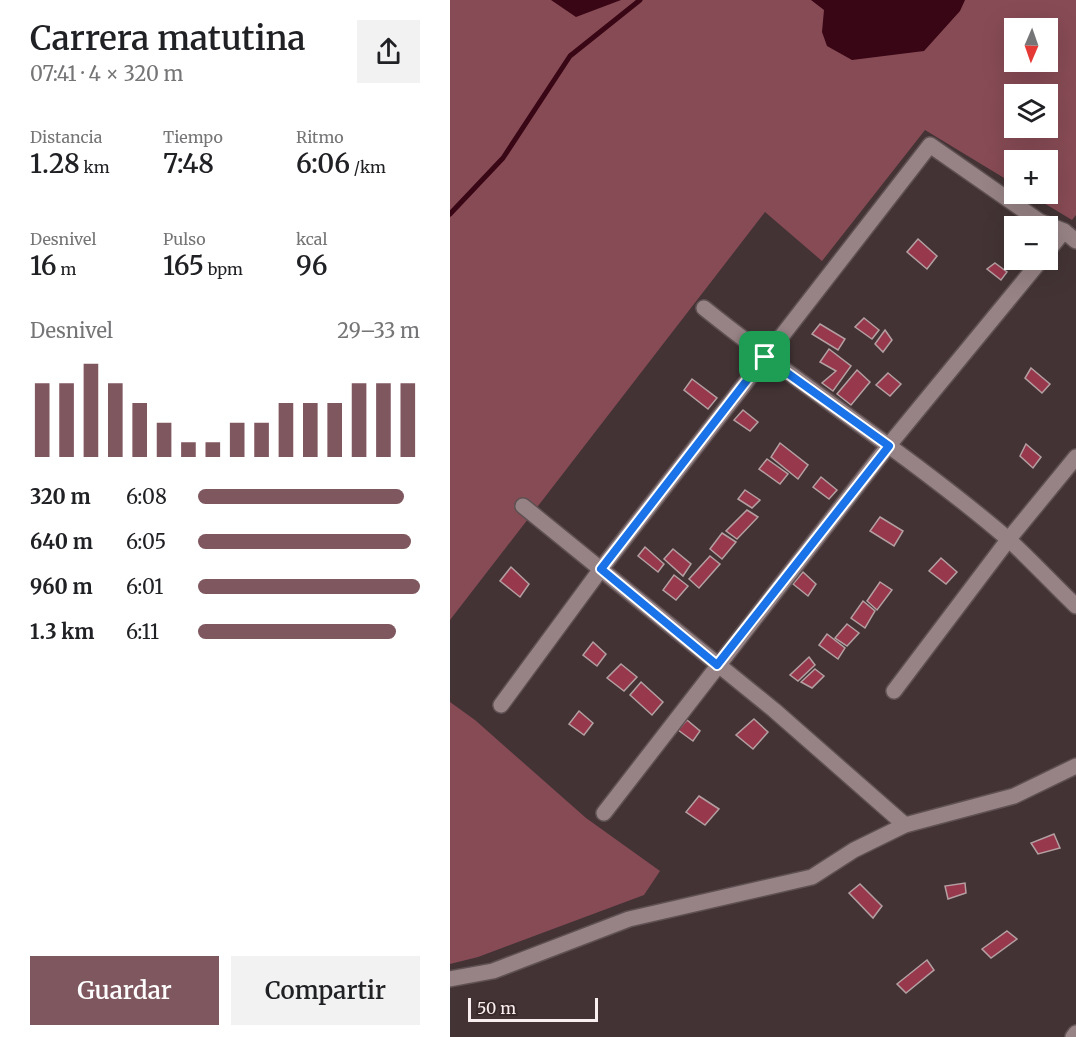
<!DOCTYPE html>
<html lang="es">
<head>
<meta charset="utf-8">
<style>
  :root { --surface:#fff; --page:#f2f2f2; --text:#202124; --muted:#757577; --accent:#7f575f }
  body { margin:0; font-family:Merriweather,serif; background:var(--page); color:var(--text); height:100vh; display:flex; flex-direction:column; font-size:22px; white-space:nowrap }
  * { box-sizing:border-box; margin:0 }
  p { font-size:20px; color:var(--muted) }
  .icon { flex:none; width:33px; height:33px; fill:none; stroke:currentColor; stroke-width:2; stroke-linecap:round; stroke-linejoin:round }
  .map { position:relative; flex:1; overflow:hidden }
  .side { display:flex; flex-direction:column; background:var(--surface); width:450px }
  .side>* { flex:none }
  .needle { width:39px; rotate:182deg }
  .controls { position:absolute; left:554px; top:18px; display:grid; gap:12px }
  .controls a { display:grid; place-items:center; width:54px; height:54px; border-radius:0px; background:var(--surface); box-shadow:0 6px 24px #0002; font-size:30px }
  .scale { position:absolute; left:18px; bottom:15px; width:130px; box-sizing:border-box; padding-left:6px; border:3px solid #faeff0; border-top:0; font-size:16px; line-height:21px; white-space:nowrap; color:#faeff0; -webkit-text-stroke:4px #39292b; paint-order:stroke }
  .pin { position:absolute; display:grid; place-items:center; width:51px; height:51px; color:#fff; margin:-26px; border-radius:12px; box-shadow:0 3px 9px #0006 }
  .round { display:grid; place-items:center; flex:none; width:63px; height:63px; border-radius:0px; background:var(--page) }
  .head { display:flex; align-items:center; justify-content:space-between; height:102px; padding:0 30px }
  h1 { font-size:33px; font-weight:600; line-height:45px }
  .stats { display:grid; grid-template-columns:repeat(3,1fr); gap:9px; height:102px; padding:6px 30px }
  .stats div { display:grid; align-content:center }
  .stats b { font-size:26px; font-weight:600 }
  .stats small { font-size:16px; font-weight:400 }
  .stats p { font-size:16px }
  .chart { height:168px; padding:12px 30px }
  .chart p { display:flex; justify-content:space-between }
  .chart svg { width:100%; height:108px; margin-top:6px; stroke:var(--accent); stroke-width:6 }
  .button { display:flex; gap:12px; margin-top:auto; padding:12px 30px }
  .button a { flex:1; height:69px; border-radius:0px; background:var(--accent); color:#fff; font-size:24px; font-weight:600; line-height:69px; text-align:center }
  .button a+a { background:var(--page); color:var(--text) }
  ul { padding:0 30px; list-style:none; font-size:20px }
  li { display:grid; grid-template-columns:96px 72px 1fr; align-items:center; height:45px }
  li i { height:15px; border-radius:8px; background:var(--accent) }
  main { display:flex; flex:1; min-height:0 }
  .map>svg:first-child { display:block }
  .green { fill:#874b55; fill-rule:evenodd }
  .water { fill:#380614 }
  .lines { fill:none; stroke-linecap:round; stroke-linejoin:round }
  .stream { stroke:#380614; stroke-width:5 }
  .building { fill:#97384d; stroke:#b4a0a2; stroke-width:1.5 }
  .minor-casing { stroke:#5f5153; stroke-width:18 }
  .minor { stroke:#978385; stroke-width:15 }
  .route-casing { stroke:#fff; stroke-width:12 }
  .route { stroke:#1a73e8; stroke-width:8 }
</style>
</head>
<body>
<main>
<section class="side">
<div class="head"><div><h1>Carrera matutina</h1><p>07:41 · 4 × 320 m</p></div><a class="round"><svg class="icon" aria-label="share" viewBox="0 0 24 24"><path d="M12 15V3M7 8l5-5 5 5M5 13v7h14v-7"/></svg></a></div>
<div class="stats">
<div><p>Distancia</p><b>1.28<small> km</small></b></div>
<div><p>Tiempo</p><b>7:48</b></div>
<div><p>Ritmo</p><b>6:06<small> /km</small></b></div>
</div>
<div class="stats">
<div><p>Desnivel</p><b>16<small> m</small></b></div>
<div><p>Pulso</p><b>165<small> bpm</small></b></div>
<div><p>kcal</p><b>96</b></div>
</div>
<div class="chart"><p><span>Desnivel</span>29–33 m</p>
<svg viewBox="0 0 160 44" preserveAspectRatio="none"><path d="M5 44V14M15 44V14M25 44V6M35 44V14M45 44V22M55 44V30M65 44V38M75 44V38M85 44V30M95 44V30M105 44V22M115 44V22M125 44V22M135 44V14M145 44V14M155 44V14"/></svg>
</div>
<ul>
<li><b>320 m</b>6:08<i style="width:93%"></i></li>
<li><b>640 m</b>6:05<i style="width:96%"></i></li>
<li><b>960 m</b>6:01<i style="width:100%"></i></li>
<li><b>1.3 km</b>6:11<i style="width:89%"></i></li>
</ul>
<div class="button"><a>Guardar</a><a>Compartir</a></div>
</section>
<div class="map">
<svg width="626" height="1037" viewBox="0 0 626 1037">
  <rect width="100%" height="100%" fill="#433335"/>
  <g class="green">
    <path d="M0,0H626V215L622,220L579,194H597V160H564V184L475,130L372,261L315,212L0,620ZM564,28H597V62H564ZM564,94H597V128H564Z"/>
    <polygon points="0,702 25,720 136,818 210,871 194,895 28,957 0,964"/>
  </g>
  <g class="water">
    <polygon points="101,0 171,0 126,17"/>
    <polygon points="361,0 515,0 510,11 474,51 402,60 377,46 372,32 374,10"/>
  </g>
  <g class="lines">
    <polyline class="stream" points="0,214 53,158 120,56 190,0"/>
  </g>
  <g class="building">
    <polygon points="468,239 487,256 477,269 457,252"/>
    <polygon points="545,263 557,272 551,280 537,269"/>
    <polygon points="414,318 429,330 422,339 405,327"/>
    <polygon points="370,324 395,339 388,350 362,334"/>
    <polygon points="435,330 442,340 433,352 425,344"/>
    <polygon points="379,349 401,366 383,391 372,383 386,371 370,362"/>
    <polygon points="581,368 600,384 592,393 575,378"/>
    <polygon points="407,370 420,382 401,405 387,394"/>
    <polygon points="438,373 451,384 440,396 426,385"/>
    <polygon points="242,379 267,398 258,409 234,390"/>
    <polygon points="293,410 308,422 300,431 284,420"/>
    <polygon points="330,443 358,465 348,479 321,457"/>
    <polygon points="576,444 591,457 583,468 570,456"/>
    <polygon points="317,459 338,474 330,484 309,469"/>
    <polygon points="371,477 387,490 379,499 363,487"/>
    <polygon points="295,490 310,500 302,508 288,499"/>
    <polygon points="297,510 308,517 287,539 276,531"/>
    <polygon points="430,517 453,531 444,546 420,531"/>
    <polygon points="272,533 286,542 272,559 260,549"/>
    <polygon points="195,547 214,564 208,572 188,556"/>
    <polygon points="223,549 241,564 233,576 214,559"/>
    <polygon points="260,556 270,564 249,588 239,579"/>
    <polygon points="491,558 507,572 496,584 479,571"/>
    <polygon points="61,567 79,584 70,597 50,581"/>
    <polygon points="353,572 366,584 358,596 343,584"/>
    <polygon points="224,575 238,586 226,600 213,590"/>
    <polygon points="430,582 442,590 427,610 417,601"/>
    <polygon points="413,601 425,611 415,628 401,618"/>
    <polygon points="397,624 409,633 397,646 385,638"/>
    <polygon points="377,634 395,648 388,659 369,645"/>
    <polygon points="143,642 156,654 147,666 133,655"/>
    <polygon points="359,657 365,665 348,681 340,675"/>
    <polygon points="171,664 187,677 174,691 157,678"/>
    <polygon points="365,669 374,676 362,688 351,682"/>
    <polygon points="191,682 213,702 202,715 180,695"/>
    <polygon points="129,711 143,723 134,735 119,724"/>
    <polygon points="304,719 318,732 303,749 286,735"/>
    <polygon points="237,720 250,731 243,741 228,730"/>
    <polygon points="249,796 269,809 255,825 236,812"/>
    <polygon points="604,834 610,848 588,854 581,843"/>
    <polygon points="515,883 516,893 498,899 495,886"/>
    <polygon points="410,884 432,906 423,918 399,893"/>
    <polygon points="557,931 567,939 541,958 532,949"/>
    <polygon points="477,960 484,970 456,993 447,984"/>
  </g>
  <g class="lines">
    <defs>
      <g id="minor">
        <polyline points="597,252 614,231"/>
        <path d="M254,308C353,388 461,456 558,539C581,560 603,584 626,606"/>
        <polyline points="73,506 324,710 455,825"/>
        <polyline points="444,691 558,540 626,457"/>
        <polyline points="51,705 151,569 480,145 589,221 614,231 626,241"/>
        <polyline points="154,813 439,445 591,260"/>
        <polyline points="0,979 43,971 179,919 362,877 404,850 455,825 564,796 626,766"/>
        <polyline points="623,1037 626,1033"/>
      </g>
    </defs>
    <use href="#minor" class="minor-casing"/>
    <use href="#minor" class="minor"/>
  </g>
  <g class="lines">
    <defs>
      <polygon id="route" points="315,357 439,446 267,665 151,569"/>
    </defs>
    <use href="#route" class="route-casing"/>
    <use href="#route" class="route"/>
  </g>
</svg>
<div class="controls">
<a><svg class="needle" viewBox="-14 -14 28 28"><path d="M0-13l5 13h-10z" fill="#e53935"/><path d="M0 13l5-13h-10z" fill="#757577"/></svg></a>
<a><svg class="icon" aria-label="layers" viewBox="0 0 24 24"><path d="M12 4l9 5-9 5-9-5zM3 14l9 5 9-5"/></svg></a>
<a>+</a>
<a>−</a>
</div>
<div class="scale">50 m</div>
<div class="pin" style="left:315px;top:357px;background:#1e9e55"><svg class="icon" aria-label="arrive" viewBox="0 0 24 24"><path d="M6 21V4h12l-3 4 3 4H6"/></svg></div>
</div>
</main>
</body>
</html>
